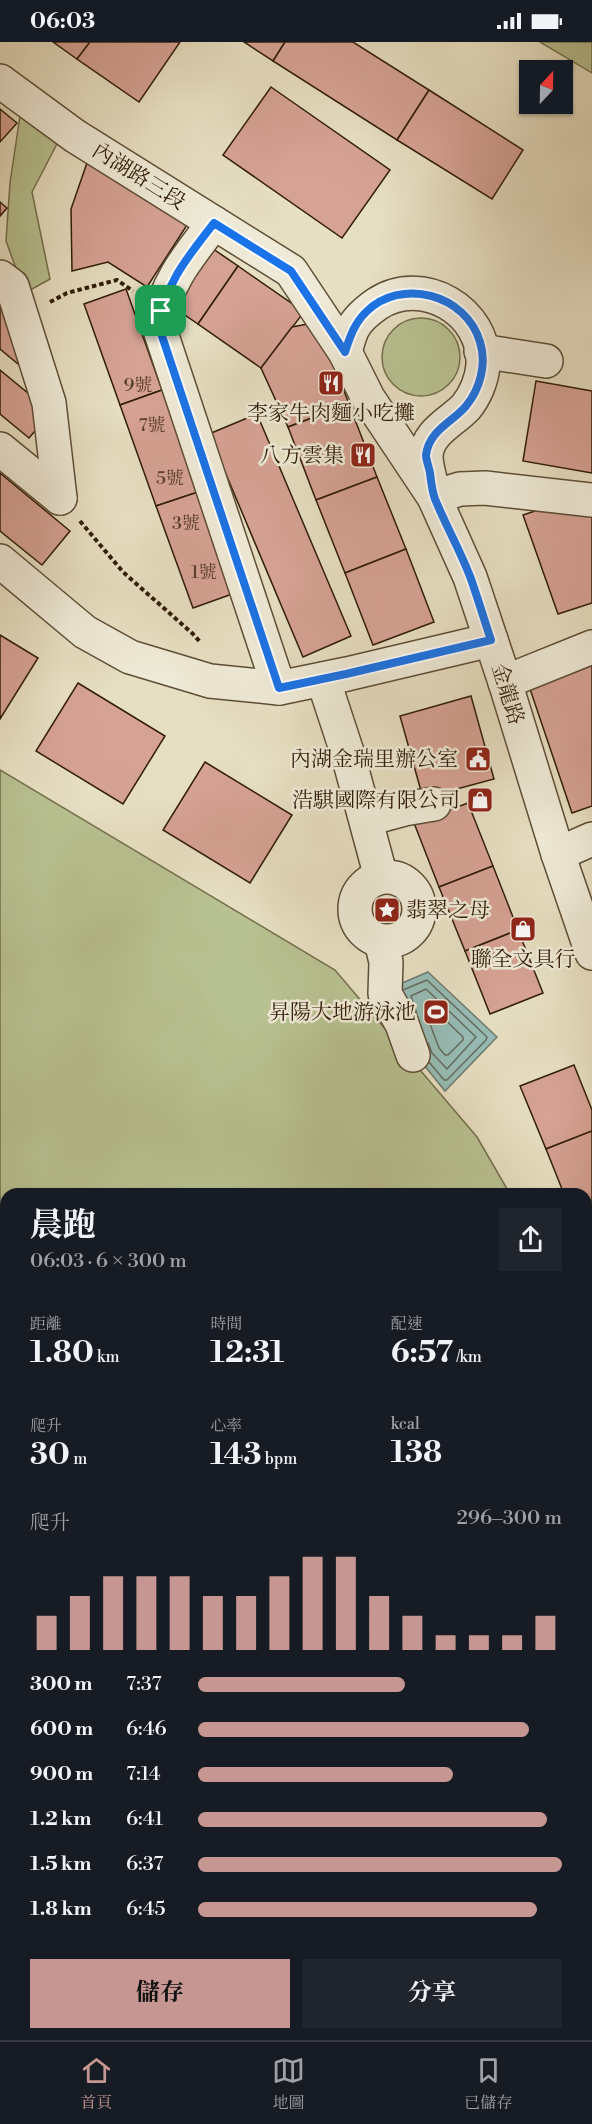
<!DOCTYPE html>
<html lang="zh-TW">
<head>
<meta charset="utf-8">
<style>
  :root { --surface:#171b24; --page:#20242c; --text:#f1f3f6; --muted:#9ea1a6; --line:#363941; --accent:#c59692 }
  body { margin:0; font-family:"Libre Bodoni","Noto Serif TC",serif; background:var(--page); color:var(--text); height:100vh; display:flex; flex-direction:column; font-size:22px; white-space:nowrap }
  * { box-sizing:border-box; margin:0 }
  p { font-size:20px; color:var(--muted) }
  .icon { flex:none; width:33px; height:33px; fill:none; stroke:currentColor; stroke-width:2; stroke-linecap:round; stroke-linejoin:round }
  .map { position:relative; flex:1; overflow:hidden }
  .panel { position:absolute; left:0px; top:1146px; width:592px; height:852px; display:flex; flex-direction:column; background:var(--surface); border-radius:18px 18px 0 0; box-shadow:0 2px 4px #0004 }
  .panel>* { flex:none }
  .needle { width:39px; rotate:22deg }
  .tools { position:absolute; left:519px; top:18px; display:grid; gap:12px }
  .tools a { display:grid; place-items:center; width:54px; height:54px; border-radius:0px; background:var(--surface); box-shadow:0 2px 4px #0004; font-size:30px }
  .pin { position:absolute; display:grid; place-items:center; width:51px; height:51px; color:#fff; margin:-26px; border-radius:12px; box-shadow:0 3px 9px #0006 }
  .round { display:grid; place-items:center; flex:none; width:63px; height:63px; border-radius:0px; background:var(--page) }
  .summary { display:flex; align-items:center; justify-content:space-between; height:102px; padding:0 30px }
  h1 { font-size:33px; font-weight:700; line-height:45px }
  .stats { display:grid; grid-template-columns:repeat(3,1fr); gap:9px; height:102px; padding:6px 30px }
  .stats div { display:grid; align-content:center }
  .stats b { font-size:30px; font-weight:700 }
  .stats small { font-size:16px; font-weight:400 }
  .stats p { font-size:16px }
  .chart { height:168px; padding:12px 30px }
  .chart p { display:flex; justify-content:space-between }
  .chart svg { width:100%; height:108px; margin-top:6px; stroke:var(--accent); stroke-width:6 }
  .cta { display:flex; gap:12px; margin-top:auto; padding:12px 30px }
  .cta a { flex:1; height:69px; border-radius:0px; background:var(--accent); color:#111; font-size:24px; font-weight:700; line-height:69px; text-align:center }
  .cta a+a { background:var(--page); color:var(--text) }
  ul { padding:0 30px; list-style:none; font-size:20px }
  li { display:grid; grid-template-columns:96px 72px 1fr; align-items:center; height:45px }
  li i { height:15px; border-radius:8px; background:var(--accent) }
  .status { display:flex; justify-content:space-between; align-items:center; height:42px; padding:0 30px; background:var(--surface); direction:ltr }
  .status svg { height:16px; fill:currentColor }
  .dock { display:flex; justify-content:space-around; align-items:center; height:84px; border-top:2px solid var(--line); background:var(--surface); font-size:16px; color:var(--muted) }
  .dock a { display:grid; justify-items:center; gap:3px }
  .dock .selected { color:var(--accent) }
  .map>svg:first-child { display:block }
  .green { fill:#b8c191; stroke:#746f4c; stroke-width:1.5 }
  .water { fill:#97bcb6; stroke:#6e7c70; stroke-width:1.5 }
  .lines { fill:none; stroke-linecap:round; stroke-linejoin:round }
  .shore { stroke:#646c5e; stroke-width:1.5 }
  .building { fill:#d6a294; stroke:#311d07; stroke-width:1.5 }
  .minor-tunnel { stroke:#c3b89d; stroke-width:33; stroke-dasharray:33 16; stroke-linecap:butt }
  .minor-casing { stroke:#5e4e36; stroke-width:36 }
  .path { stroke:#311d07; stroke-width:4; stroke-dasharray:4.5 3; stroke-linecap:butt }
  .minor { stroke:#efead7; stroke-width:33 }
  .route-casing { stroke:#fff; stroke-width:12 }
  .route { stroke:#1a73e8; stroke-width:8 }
  .labels { text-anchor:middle; stroke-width:5; stroke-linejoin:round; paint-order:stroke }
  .number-label { font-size:18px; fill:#5a3e2a }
  .street-label { font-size:21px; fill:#311d07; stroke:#efead7 }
  .poi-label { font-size:21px; fill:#311d07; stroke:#efead7; text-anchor:end }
</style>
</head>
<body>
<div class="status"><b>06:03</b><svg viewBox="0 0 49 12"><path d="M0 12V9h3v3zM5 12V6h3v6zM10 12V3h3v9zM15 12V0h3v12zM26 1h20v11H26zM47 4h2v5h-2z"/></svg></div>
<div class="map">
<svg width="592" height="1998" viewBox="0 0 592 1998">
  <rect width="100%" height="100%" fill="#e7dfc2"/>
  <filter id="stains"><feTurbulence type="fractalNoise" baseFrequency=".00333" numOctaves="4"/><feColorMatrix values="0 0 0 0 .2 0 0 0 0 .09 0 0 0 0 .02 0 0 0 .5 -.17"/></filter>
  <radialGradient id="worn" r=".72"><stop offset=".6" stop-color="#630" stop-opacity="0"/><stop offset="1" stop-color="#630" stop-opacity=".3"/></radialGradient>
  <g class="green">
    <polygon points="540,0 592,0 592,31"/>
    <polygon points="21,67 60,96 32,150 50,237 25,251 6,199 10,141"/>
    <circle cx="421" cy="315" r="39"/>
    <polygon points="0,728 335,928 477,1095 510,1152 6,1152 6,1992 586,1992 586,1834 592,1832 592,1998 0,1998"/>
    <polygon points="592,1264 592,1635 587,1636 586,1267"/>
  </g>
  <polygon class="water" points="428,930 497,995 445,1049 420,1018 393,945"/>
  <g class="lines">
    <g class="shore">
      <polyline points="403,948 427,938 487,995 486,998 447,1038 444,1038 429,1020"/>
      <polygon points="425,962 429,962 463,995 463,998 448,1013 445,1013 439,1006 424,966"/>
      <polyline points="417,972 411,954 426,947 476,995 447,1027 432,1011 428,1001"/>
    </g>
  </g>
  <g class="building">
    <polygon points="53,0 90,0 77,17"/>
    <polygon points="90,0 180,0 139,60 77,17"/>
    <polygon points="244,0 285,0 273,19"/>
    <polygon points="285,0 353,0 429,48 397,98 273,19"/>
    <polygon points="271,45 390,128 342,196 223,113"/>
    <polygon points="429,48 523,108 492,157 397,98"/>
    <polygon points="0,67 17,81 0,100"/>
    <polygon points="88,118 187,183 147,245 108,220 72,229 71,167"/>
    <polygon points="0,160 7,166 0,174"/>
    <polygon points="206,202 238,224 198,282 166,260"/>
    <polygon points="238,224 304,270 261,326 198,282"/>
    <polygon points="126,247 162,348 120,363 84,262"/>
    <polygon points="0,253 35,301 18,322 0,307"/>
    <polygon points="318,280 349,362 288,385 261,326 292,285"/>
    <polygon points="0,328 51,370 29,396 0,372"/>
    <polygon points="536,339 592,349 592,431 523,419"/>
    <polygon points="162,348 198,450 156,464 120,363"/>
    <polygon points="349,362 377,435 316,458 288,385"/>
    <polygon points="257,372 351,594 303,615 209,392"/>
    <polygon points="0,431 70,489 42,523 0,489"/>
    <polygon points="377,435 406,507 345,531 316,458"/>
    <polygon points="198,450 235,551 193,566 156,464"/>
    <polygon points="583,453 592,464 592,561 558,572 523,473"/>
    <polygon points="406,507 434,580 373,603 345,531"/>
    <polygon points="0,593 38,616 0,677"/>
    <polygon points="592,620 592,764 572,771 528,641"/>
    <polygon points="78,641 165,694 123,762 36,709"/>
    <polygon points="471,654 494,737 423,756 400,674"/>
    <polygon points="205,720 292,773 250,841 163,788"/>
    <polygon points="468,761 493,824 439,845 414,781"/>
    <polygon points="493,824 518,888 465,909 439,845"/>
    <polygon points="518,888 543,951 490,972 465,909"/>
    <polygon points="574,1023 592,1068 592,1089 546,1107 520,1044"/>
    <polygon points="592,1089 592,1163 586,1165 586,1152 564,1152 546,1107"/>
    <polygon points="592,1163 592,1221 586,1208 586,1165"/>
  </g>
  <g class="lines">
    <g class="minor-tunnel">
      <polyline points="0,1848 6,1846"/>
      <polyline points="0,1950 6,1948"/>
    </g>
    <defs>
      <g id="minor">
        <polyline points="0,39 75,94 291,229 345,310 368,356 434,455 470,535 505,640 558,812 592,911"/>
        <path d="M214,181C189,213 163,244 159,285L279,646"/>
        <polyline points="0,235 12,244 49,361 60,456"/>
        <polyline points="481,309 546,319"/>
        <path d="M345,310C347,303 349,295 352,288C357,277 367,269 377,262C422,232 486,269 483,323C482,338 475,354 466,365C452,380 427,390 426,414C426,425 431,439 433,450"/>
        <polyline points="0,407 60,456"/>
        <polyline points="434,455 460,447 485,446 592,458"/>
        <polyline points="0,519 85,590 130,615 210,639 279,646 347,632 491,598"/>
        <polyline points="323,637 348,713 381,835"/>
        <polyline points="505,640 592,605"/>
        <polyline points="367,777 404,767 434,762"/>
        <polyline points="558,812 592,797"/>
        <circle cx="387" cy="867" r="32"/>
        <polyline points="381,899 386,920 385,952 402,982 413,1013"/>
        <polyline points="586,1748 592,1736"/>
        <polyline points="586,1775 592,1780"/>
        <polyline points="586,1806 592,1804"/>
      </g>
    </defs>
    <use href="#minor" class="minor-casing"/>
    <g class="path">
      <polyline points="50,260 67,251 117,238 133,249"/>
      <polyline points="80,479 123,530 193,592 201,601"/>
      <polyline points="0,1287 6,1289"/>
      <polyline points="586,1440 592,1440"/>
      <polyline points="0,1794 6,1808"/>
      <polyline points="586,1859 592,1857"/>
      <polyline points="42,1992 42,1998"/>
    </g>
    <use href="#minor" class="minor"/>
  </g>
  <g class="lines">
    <defs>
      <path id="route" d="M214,181L291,229L345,310C350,295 354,282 366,270C401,235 466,252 480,300C487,322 480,347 466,364C453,380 429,388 426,413C426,418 429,425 430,431C431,439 432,449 435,457C446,484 461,510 471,537C478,557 484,577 491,598L346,632L279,646L159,285C163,244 189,213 214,181Z"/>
    </defs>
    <use href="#route" class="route-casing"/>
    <use href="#route" class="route"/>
  </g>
  <defs>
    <symbol id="restaurant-square" viewBox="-11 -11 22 22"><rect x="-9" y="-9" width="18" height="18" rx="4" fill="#8f2418" stroke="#efead7"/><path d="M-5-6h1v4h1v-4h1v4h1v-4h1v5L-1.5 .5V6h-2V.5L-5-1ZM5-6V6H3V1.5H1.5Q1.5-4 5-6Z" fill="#fff"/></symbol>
    <symbol id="civic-square" viewBox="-11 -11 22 22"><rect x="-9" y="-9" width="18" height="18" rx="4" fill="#8f2418" stroke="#efead7"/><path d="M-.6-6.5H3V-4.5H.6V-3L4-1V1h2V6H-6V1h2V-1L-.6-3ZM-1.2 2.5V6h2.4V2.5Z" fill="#fff"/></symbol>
    <symbol id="shop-square" viewBox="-11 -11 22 22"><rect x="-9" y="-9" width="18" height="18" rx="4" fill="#8f2418" stroke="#efead7"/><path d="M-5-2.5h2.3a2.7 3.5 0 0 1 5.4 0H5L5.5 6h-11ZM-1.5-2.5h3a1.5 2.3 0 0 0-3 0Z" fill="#fff"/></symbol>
    <symbol id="sight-square" viewBox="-11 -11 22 22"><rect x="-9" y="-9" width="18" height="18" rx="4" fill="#8f2418" stroke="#efead7"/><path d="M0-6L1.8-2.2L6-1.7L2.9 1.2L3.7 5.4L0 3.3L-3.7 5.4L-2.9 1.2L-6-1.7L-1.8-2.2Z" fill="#fff"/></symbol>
    <symbol id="stadium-square" viewBox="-11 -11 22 22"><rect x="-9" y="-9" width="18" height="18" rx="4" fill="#8f2418" stroke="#efead7"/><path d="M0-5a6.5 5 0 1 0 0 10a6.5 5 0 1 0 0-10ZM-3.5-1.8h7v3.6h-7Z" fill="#fff"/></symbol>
  </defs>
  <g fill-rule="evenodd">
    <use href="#restaurant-square" x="316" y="326" width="30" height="30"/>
    <use href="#restaurant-square" x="348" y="398" width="30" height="30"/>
    <use href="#civic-square" x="463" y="702" width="30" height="30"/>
    <use href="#shop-square" x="465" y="743" width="30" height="30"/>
    <use href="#sight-square" x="372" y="853" width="30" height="30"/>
    <use href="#shop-square" x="508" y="872" width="30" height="30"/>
    <use href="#stadium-square" x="421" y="955" width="30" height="30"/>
  </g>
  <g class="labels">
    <g class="number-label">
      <text x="138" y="349">9號</text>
      <text x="152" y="389">7號</text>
      <text x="170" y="442">5號</text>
      <text x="186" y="487">3號</text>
      <text x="204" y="536">1號</text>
    </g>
    <g class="street-label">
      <text transform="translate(139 134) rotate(32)" y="7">內湖路三段</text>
      <text transform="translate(508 652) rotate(73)" y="7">金龍路</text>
    </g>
    <g class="poi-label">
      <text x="331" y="378" text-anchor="middle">李家牛肉麵小吃攤</text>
      <text x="344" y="420">八方雲集</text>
      <text x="458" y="724">內湖金瑞里辦公室</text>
      <text x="460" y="765">浩騏國際有限公司</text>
      <text x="406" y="875" text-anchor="start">翡翠之母</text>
      <text x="523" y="924" text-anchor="middle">聯全文具行</text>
      <text x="416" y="977">昇陽大地游泳池</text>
    </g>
  </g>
  <rect width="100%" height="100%" filter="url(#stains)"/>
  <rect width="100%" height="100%" fill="url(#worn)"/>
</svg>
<div class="tools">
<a><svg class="needle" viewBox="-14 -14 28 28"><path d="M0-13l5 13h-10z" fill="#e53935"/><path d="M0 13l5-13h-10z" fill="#9ea1a6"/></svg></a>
</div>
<div class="pin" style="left:161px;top:269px;background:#1e9e55"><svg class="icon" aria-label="arrive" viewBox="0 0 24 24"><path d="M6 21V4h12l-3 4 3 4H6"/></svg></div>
<section class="panel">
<div class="summary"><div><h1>晨跑</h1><p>06:03 · 6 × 300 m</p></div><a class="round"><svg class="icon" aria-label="share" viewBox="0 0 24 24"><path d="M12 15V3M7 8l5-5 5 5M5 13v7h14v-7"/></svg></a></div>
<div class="stats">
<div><p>距離</p><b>1.80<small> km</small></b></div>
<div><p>時間</p><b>12:31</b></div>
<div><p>配速</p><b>6:57<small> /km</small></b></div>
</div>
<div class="stats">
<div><p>爬升</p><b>30<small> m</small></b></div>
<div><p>心率</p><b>143<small> bpm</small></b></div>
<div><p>kcal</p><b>138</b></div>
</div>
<div class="chart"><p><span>爬升</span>296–300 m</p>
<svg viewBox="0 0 160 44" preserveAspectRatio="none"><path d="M5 44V30M15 44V22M25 44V14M35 44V14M45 44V14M55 44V22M65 44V22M75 44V14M85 44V6M95 44V6M105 44V22M115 44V30M125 44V38M135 44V38M145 44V38M155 44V30"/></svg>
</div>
<ul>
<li><b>300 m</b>7:37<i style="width:57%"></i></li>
<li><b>600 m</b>6:46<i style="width:91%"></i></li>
<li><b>900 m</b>7:14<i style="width:70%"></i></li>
<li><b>1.2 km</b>6:41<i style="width:96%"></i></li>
<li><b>1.5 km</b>6:37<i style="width:100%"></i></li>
<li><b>1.8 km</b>6:45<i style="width:93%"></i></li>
</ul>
<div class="cta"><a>儲存</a><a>分享</a></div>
</section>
</div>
<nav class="dock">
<a class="selected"><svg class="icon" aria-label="home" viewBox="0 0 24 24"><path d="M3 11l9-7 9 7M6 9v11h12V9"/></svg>首頁</a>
<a><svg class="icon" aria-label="map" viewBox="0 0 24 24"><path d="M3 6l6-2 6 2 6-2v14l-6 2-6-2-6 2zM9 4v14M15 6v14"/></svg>地圖</a>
<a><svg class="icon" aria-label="saved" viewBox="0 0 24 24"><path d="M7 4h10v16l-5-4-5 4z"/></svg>已儲存</a>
</nav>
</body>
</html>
